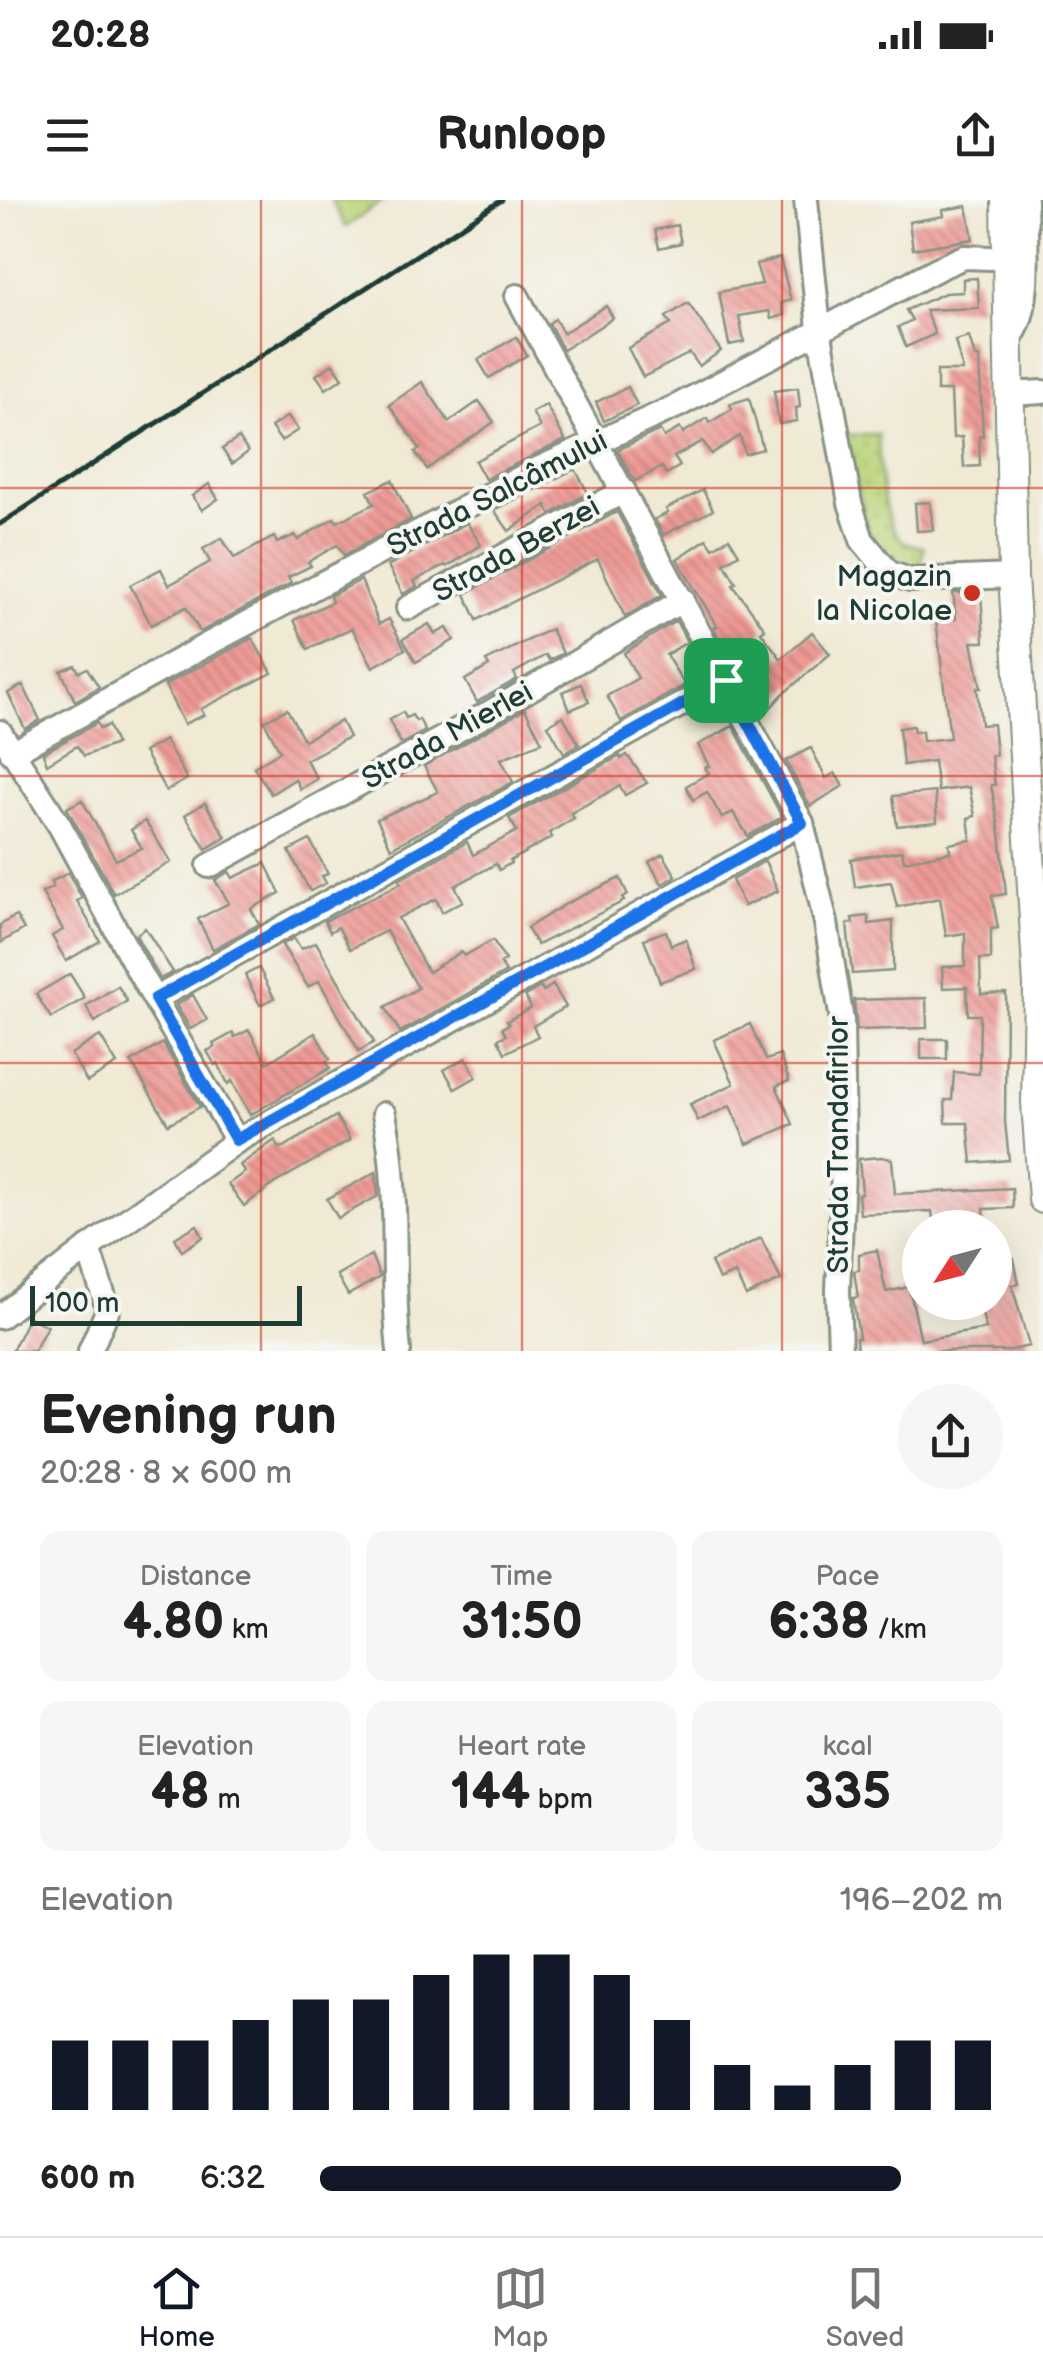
<!DOCTYPE html>
<html lang="en">
<head>
<meta charset="utf-8">
<style>
  :root { --surface:#fff; --page:#f6f6f6; --text:#222; --muted:#767676; --line:#e0e0e0; --accent:#111827 }
  body { margin:0; font-family:"Balsamiq Sans",sans-serif; background:var(--page); color:var(--text); height:100vh; display:flex; flex-direction:column; font-size:38px; white-space:nowrap }
  * { box-sizing:border-box; margin:0 }
  p { font-size:32px; color:var(--muted) }
  .icon { flex:none; width:55px; height:55px; fill:none; stroke:currentColor; stroke-width:2; stroke-linecap:round; stroke-linejoin:round }
  .map { position:relative; height:1151px; overflow:hidden }
  .drawer { display:flex; flex-direction:column; background:var(--surface); flex:1 }
  .drawer>* { flex:none }
  .needle { width:65px; rotate:234deg }
  .fabs { position:absolute; left:902px; top:1010px; display:grid; gap:20px }
  .fabs a { display:grid; place-items:center; width:110px; height:110px; border-radius:50%; background:var(--surface); box-shadow:0 10px 40px #0002; font-size:50px }
  .scale { position:absolute; left:30px; bottom:25px; width:272px; box-sizing:border-box; padding-left:10px; border:5px solid #1f3d34; border-top:0; font-size:28px; line-height:35px; white-space:nowrap; color:#1f3d34; -webkit-text-stroke:8px #f6f6f2; paint-order:stroke }
  .pin { position:absolute; display:grid; place-items:center; width:85px; height:85px; color:#fff; margin:-42px; border-radius:20px; box-shadow:0 5px 15px #0006 }
  .round { display:grid; place-items:center; flex:none; width:105px; height:105px; border-radius:52px; background:var(--page) }
  .overview { display:flex; align-items:center; justify-content:space-between; height:170px; padding:0 40px }
  h1 { font-size:55px; font-weight:700; line-height:75px }
  .figures { display:grid; grid-template-columns:repeat(3,1fr); gap:15px; height:170px; padding:10px 40px }
  .figures div { display:grid; align-content:center; border-radius:20px; background:var(--page); text-align:center }
  .figures b { font-size:50px; font-weight:700 }
  .figures small { font-size:28px; font-weight:400 }
  .figures p { font-size:28px }
  .chart { height:280px; padding:20px 40px }
  .chart p { display:flex; justify-content:space-between }
  .chart svg { width:100%; height:180px; margin-top:10px; stroke:var(--accent); stroke-width:6 }
  ul { padding:0 40px; list-style:none; font-size:32px }
  li { display:grid; grid-template-columns:160px 120px 1fr; align-items:center; height:75px }
  li i { height:25px; border-radius:12px; background:var(--accent) }
  .status { display:flex; justify-content:space-between; align-items:center; height:70px; padding:0 50px; background:var(--surface); direction:ltr }
  .status svg { height:28px; fill:currentColor }
  header { display:flex; justify-content:space-between; align-items:center; height:130px; padding:0 40px; background:var(--surface); font-size:45px; font-weight:700 }
  .tabs { display:flex; justify-content:space-around; align-items:center; height:140px; border-top:2px solid var(--line); background:var(--surface); font-size:28px; color:var(--muted) }
  .tabs a { display:grid; justify-items:center; gap:5px }
  .tabs .on { color:var(--accent) }
  .map>svg:first-child { display:block }
  .grass { fill:url(#grass-dots); stroke:#6c8856; stroke-width:2.5 }
  .cemetery { fill:url(#cemetery-stones); stroke:#6c8856; stroke-width:2.5 }
  .building { fill:url(#building-back-hatch) }
  .lines { fill:none; stroke-linecap:round; stroke-linejoin:round }
  .minor-casing { stroke:#889384; stroke-width:28 }
  .major-casing { stroke:#889384; stroke-width:32 }
  .minor { stroke:#fff; stroke-width:22 }
  .major { stroke:#fff; stroke-width:28 }
  .rail { stroke:#1f3d34; stroke-width:5 }
  .route-casing { stroke:#fff; stroke-width:20 }
  .route { stroke:#1a73e8; stroke-width:12 }
  .grid { fill:none; stroke:#c8321e; stroke-width:2.5; stroke-opacity:0.55 }
  .poi-dot { fill:#c8321e; stroke:#f6f6f2; stroke-width:4 }
  .labels { text-anchor:middle; stroke-width:8; stroke-linejoin:round; paint-order:stroke }
  .street-label { font-size:30px; fill:#1f3d34; stroke:#f6f6f2 }
  .poi-label { font-size:30px; fill:#1f3d34; stroke:#f6f6f2; text-anchor:end }
</style>
</head>
<body>
<div class="status"><b>20:28</b><svg viewBox="0 0 49 12"><path d="M0 12V9h3v3zM5 12V6h3v6zM10 12V3h3v9zM15 12V0h3v12zM26 1h20v11H26zM47 4h2v5h-2z"/></svg></div>
<header><svg class="icon" aria-label="menu" viewBox="0 0 24 24"><path d="M4 6h16M4 12h16M4 18h16"/></svg>Runloop<svg class="icon" aria-label="share" viewBox="0 0 24 24"><path d="M12 15V3M7 8l5-5 5 5M5 13v7h14v-7"/></svg></header>
<div class="map">
<svg width="1043" height="1151" viewBox="0 0 1043 1151">
  <defs>
    <pattern id="grass-dots" width="8" height="8" patternUnits="userSpaceOnUse" patternTransform="scale(2.5)"><rect width="8" height="8" fill="#bad479"/><path d="M2 2h.1M6 6h.1" fill="none" stroke="#9fb769" stroke-width="1.8" stroke-linecap="round"/></pattern>
    <pattern id="cemetery-stones" width="16" height="16" patternUnits="userSpaceOnUse" patternTransform="scale(2.5)"><rect width="16" height="16" fill="#bad479"/><path d="M2 7V4a2 2 0 0 1 4 0v3zM10 15v-3a2 2 0 0 1 4 0v3z" fill="#9fb769"/></pattern>
    <pattern id="building-back-hatch" width="6" height="6" patternUnits="userSpaceOnUse" patternTransform="scale(2.5)"><rect width="6" height="6" fill="#ef9a96"/><path d="M-1 5l2 2M0 0l6 6M5-1l2 2" fill="none" stroke="#c17f7b"/></pattern>
  </defs>
  <rect width="100%" height="100%" fill="#f6f6f2"/>
  <filter id="ink" filterUnits="userSpaceOnUse"><feTurbulence type="fractalNoise" baseFrequency=".01" numOctaves="2"/><feDisplacementMap in="SourceGraphic" scale="20" xChannelSelector="R" yChannelSelector="G"/><feConvolveMatrix kernelMatrix="1 2 1 2 8 2 1 2 1" color-interpolation-filters="sRGB"/></filter>
  <filter id="wash" filterUnits="userSpaceOnUse"><feTurbulence type="fractalNoise" baseFrequency=".0048" numOctaves="4" result="noise"/><feDisplacementMap in="SourceGraphic" scale="40" xChannelSelector="R" yChannelSelector="G"/><feGaussianBlur stdDeviation="2.25" result="paint"/><feColorMatrix in="noise" values="0 0 0 0 0 0 0 0 0 0 0 0 0 0 0 0 0 1.4 0 .05"/><feComposite in="paint" operator="in"/></filter>
  <g filter="url(#wash)">
    <rect width="100%" height="100%" fill="#f0e9d3"/>
    <path class="grass" d="M878,234C880,262 879,329 907,343C912,346 918,346 924,347L919,374L889,365L871,342L844,235Z"/>
    <polygon class="cemetery" points="331,0 384,0 346,27"/>
    <g id="blocks">
      <g class="building">
        <polygon points="967,6 973,39 913,49 909,22 944,16 943,10"/>
        <polygon points="677,25 681,43 659,48 655,30"/>
        <polygon points="780,58 791,100 781,103 784,115 771,119 769,111 739,116 744,142 729,145 719,92 762,84 756,64"/>
        <polygon points="977,78 979,108 925,110 935,134 906,147 898,127 912,120 906,110 945,93 963,92 963,79"/>
        <polygon points="688,103 721,151 699,166 690,153 643,177 628,148 671,124 666,117"/>
        <polygon points="606,106 613,118 563,150 549,123 555,119 563,133"/>
        <polygon points="516,137 527,155 489,178 478,160"/>
        <polygon points="969,137 975,157 979,157 983,236 979,236 980,266 964,267 962,237 953,238 951,191 937,191 937,171 963,171 955,141"/>
        <polygon points="333,164 343,178 326,189 316,175"/>
        <polygon points="422,182 449,222 479,201 494,222 427,269 415,252 420,249 389,205"/>
        <polygon points="628,187 637,205 604,221 596,202"/>
        <polygon points="798,188 800,207 796,208 797,221 779,224 774,191"/>
        <polygon points="749,198 763,249 745,254 740,236 711,254 703,241 674,257 680,266 666,274 662,267 635,281 617,250 660,230 664,237 680,228 683,233 707,218 709,223 732,209 730,204"/>
        <polygon points="546,205 565,240 485,279 475,261 540,227 532,212"/>
        <polygon points="288,216 298,230 281,241 271,227"/>
        <polygon points="239,238 248,252 232,264 222,249"/>
        <polygon points="575,269 588,293 551,314 546,305 509,331 494,310"/>
        <polygon points="392,280 411,319 344,355 337,345 308,362 311,366 288,377 291,383 200,432 186,407 151,425 130,385 161,369 169,385 210,362 203,349 222,338 234,358 274,337 277,343 295,335 298,340 334,318 337,322 374,304 368,292"/>
        <polygon points="209,284 218,299 202,310 192,296"/>
        <polygon points="703,290 713,310 663,335 655,319 668,313 666,309"/>
        <polygon points="930,302 933,330 917,331 915,303"/>
        <polygon points="617,312 662,395 625,417 598,359 477,420 465,394"/>
        <polygon points="467,323 481,345 447,367 445,365 414,381 417,386 403,394 388,366"/>
        <polygon points="729,338 739,354 724,363 736,383 733,385 765,429 761,432 781,459 812,432 830,454 783,494 762,517 752,499 757,494 737,472 740,467 719,439 714,428 717,426 677,359 707,339 713,348"/>
        <polygon points="361,380 379,424 389,419 405,449 373,467 352,428 308,449 294,420 332,402 330,396"/>
        <polygon points="981,392 984,442 972,442 981,488 977,488 981,525 993,524 996,555 991,556 995,585 991,585 1000,633 1006,694 992,696 998,728 991,729 991,759 980,759 981,794 1006,793 1005,922 1009,960 972,963 968,923 946,923 945,900 952,900 954,872 979,874 980,815 968,815 967,787 943,788 942,767 965,766 965,733 946,736 940,698 897,707 891,682 855,687 851,659 902,651 904,661 950,652 949,644 971,640 968,618 975,616 969,587 938,591 934,561 903,565 899,528 913,526 914,532 922,531 923,541 950,538 936,420 956,419 953,393"/>
        <polygon points="676,421 687,442 666,455 685,485 621,521 607,496 638,478 624,453"/>
        <polygon points="429,424 435,434 447,428 454,440 416,462 403,439"/>
        <polygon points="551,429 563,453 549,460 546,455 514,473 517,479 477,502 465,480 489,466 486,461"/>
        <polygon points="252,438 272,473 201,509 204,515 184,524 165,485"/>
        <polygon points="75,465 79,472 87,468 99,487 75,501 61,471"/>
        <polygon points="581,484 589,502 570,510 562,492"/>
        <polygon points="23,485 40,520 25,529 8,493"/>
        <polygon points="287,509 304,540 341,521 349,537 306,560 317,579 300,589 295,579 271,594 254,567 280,551 264,521"/>
        <polygon points="525,509 542,542 501,559 513,582 391,648 377,619 438,592 424,566"/>
        <polygon points="403,512 406,518 412,515 416,521 419,519 425,531 401,544 389,520"/>
        <polygon points="563,516 579,544 564,553 548,525"/>
        <polygon points="97,523 100,529 108,525 116,544 84,556 77,546 47,564 43,553"/>
        <polygon points="733,526 782,617 748,636 733,612 722,618 707,592 693,600 686,586 709,573 705,568 709,566 698,545"/>
        <polygon points="165,540 187,579 166,591 144,552"/>
        <polygon points="811,548 826,578 835,573 843,586 810,606 786,561"/>
        <polygon points="627,555 647,583 625,595 620,586 571,613 574,618 549,633 552,637 510,661 511,663 499,670 496,664 455,686 463,701 442,712 436,699 398,718 428,772 461,752 464,756 493,740 505,760 500,763 506,772 400,832 385,807 418,788 386,731 350,749 338,727 330,732 325,721 401,683 399,680 467,642 473,655 517,631 509,618 620,556 621,559"/>
        <polygon points="935,592 937,622 897,626 893,596"/>
        <polygon points="82,600 116,660 142,648 131,630 145,621 171,662 114,694 67,608"/>
        <polygon points="205,603 226,637 206,649 185,615"/>
        <polygon points="310,640 328,674 322,676 326,683 310,691 289,651"/>
        <polygon points="663,654 676,676 662,684 649,662"/>
        <polygon points="765,661 778,691 744,706 732,680"/>
        <polygon points="265,663 280,693 251,709 259,724 213,749 198,719 229,703 215,680 229,672 233,678"/>
        <polygon points="68,673 82,698 77,701 100,741 66,761 52,736 63,730 42,693 53,687 51,682"/>
        <polygon points="620,678 628,695 622,698 624,701 537,745 527,728 569,702"/>
        <polygon points="16,716 24,729 0,743 0,725"/>
        <polygon points="868,716 869,724 893,721 893,771 852,774 847,724 853,723 852,718"/>
        <polygon points="145,728 173,772 160,779 136,735"/>
        <polygon points="666,731 671,745 686,739 696,769 660,782 644,739"/>
        <polygon points="294,738 301,749 316,742 374,842 359,851 319,781 308,787 282,745"/>
        <polygon points="259,768 274,798 260,805 245,775"/>
        <polygon points="70,774 85,798 51,818 36,794"/>
        <polygon points="553,785 566,807 533,826 538,836 505,853 498,839 506,835 502,828 509,824 507,821 531,808 525,796 540,787 543,791"/>
        <polygon points="118,786 127,801 95,822 86,806"/>
        <polygon points="193,795 207,820 190,829 176,805"/>
        <polygon points="926,798 927,828 857,830 854,800"/>
        <polygon points="750,824 766,860 780,855 789,881 776,886 793,924 747,944 730,906 698,921 690,904 734,884 714,840"/>
        <polygon points="249,830 267,863 315,833 330,859 326,861 330,868 250,915 232,881 228,884 218,863 215,865 207,851 215,847 213,844 233,833 235,837"/>
        <polygon points="100,836 117,864 87,882 71,854"/>
        <rect x="921" y="839" width="26" height="20"/>
        <polygon points="163,843 200,907 168,924 131,862"/>
        <polygon points="466,858 476,877 455,889 444,870"/>
        <polygon points="336,916 350,940 275,983 244,1006 228,984 245,972 240,965 275,940 279,948 284,947"/>
        <polygon points="881,957 892,959 895,994 1012,988 1013,1008 984,1009 985,1028 934,1028 932,1011 860,1014 858,994 862,993 859,959"/>
        <polygon points="376,972 378,996 338,1018 327,999"/>
        <polygon points="197,1025 203,1037 182,1051 175,1038"/>
        <polygon points="761,1038 781,1080 746,1096 735,1073 719,1080 711,1062"/>
        <polygon points="877,1050 886,1092 909,1087 921,1140 986,1129 979,1102 995,1102 995,1063 1014,1059 1019,1084 1012,1085 1029,1146 1008,1151 857,1151 856,1138 859,1138 853,1098 858,1097 854,1071 859,1070 859,1054"/>
        <polygon points="371,1055 380,1077 348,1095 337,1075"/>
        <polygon points="29,1117 47,1126 34,1151 12,1151"/>
      </g>
    </g>
  </g>
  <g filter="url(#ink)">
    <use href="#blocks" fill-opacity="0" stroke="#889384" stroke-width="2.5"/>
    <g class="lines">
      <defs>
        <g id="minor">
          <polyline points="806,0 819,129 850,303 862,340 889,373 910,380 1013,376"/>
          <polyline points="517,96 802,623 826,723 842,821 844,947 838,1090 840,1151"/>
          <path d="M1010,138C1034,110 1025,37 1025,0"/>
          <polyline points="1011,194 1043,192"/>
          <polyline points="408,408 624,291"/>
          <polyline points="0,532 60,626 140,774 237,941"/>
          <polyline points="12,553 197,450 533,271 677,206 939,68 964,57 990,58"/>
          <polyline points="209,666 487,514 683,400"/>
          <polyline points="155,799 725,480"/>
          <path d="M384,914C401,991 390,1072 399,1151"/>
          <polyline points="88,1048 108,1109 90,1151"/>
          <polyline points="0,1117 88,1048 237,941 802,623"/>
        </g>
        <polyline id="major" points="1006,0 1013,376 1038,786 1036,903 1043,999"/>
      </defs>
      <use href="#minor" class="minor-casing"/>
      <use href="#major" class="major-casing"/>
      <use href="#minor" class="minor"/>
      <use href="#major" class="major"/>
      <polyline class="rail" points="0,324 502,0"/>
    </g>
  </g>
  <g class="lines" filter="url(#ink)">
    <defs>
      <polygon id="route" points="726,480 802,623 236,940 155,799"/>
    </defs>
    <use href="#route" class="route-casing"/>
    <use href="#route" class="route"/>
  </g>
  <path class="grid" d="M261,0V1151M522,0V1151M782,0V1151M0,288H1043M0,576H1043M0,863H1043"/>
  <circle class="poi-dot" cx="972" cy="393" r="10"/>
  <g class="labels">
    <g class="street-label">
      <text transform="translate(497 293) rotate(-27)" y="10">Strada Salcâmului</text>
      <text transform="translate(516 349) rotate(-29)" y="10">Strada Berzei</text>
      <text transform="translate(447 535) rotate(-29)" y="10">Strada Mierlei</text>
      <text transform="translate(838 945) rotate(-90)" y="10">Strada Trandafirilor</text>
    </g>
    <g class="poi-label">
      <text x="952" y="386">Magazin<tspan x="952" dy="34">la Nicolae</tspan></text>
    </g>
  </g>
</svg>
<div class="fabs">
<a><svg class="needle" viewBox="-14 -14 28 28"><path d="M0-13l5 13h-10z" fill="#e53935"/><path d="M0 13l5-13h-10z" fill="#767676"/></svg></a>
</div>
<div class="scale">100 m</div>
<div class="pin" style="left:726px;top:480px;background:#1e9e55"><svg class="icon" aria-label="arrive" viewBox="0 0 24 24"><path d="M6 21V4h12l-3 4 3 4H6"/></svg></div>
</div>
<section class="drawer">
<div class="overview"><div><h1>Evening run</h1><p>20:28 · 8 × 600 m</p></div><a class="round"><svg class="icon" aria-label="share" viewBox="0 0 24 24"><path d="M12 15V3M7 8l5-5 5 5M5 13v7h14v-7"/></svg></a></div>
<div class="figures">
<div><p>Distance</p><b>4.80<small> km</small></b></div>
<div><p>Time</p><b>31:50</b></div>
<div><p>Pace</p><b>6:38<small> /km</small></b></div>
</div>
<div class="figures">
<div><p>Elevation</p><b>48<small> m</small></b></div>
<div><p>Heart rate</p><b>144<small> bpm</small></b></div>
<div><p>kcal</p><b>335</b></div>
</div>
<div class="chart"><p><span>Elevation</span>196–202 m</p>
<svg viewBox="0 0 160 44" preserveAspectRatio="none"><path d="M5 44V27M15 44V27M25 44V27M35 44V22M45 44V17M55 44V17M65 44V11M75 44V6M85 44V6M95 44V11M105 44V22M115 44V33M125 44V38M135 44V33M145 44V27M155 44V27"/></svg>
</div>
<ul>
<li><b>600 m</b>6:32<i style="width:85%"></i></li>
</ul>
</section>
<nav class="tabs">
<a class="on"><svg class="icon" aria-label="home" viewBox="0 0 24 24"><path d="M3 11l9-7 9 7M6 9v11h12V9"/></svg>Home</a>
<a><svg class="icon" aria-label="map" viewBox="0 0 24 24"><path d="M3 6l6-2 6 2 6-2v14l-6 2-6-2-6 2zM9 4v14M15 6v14"/></svg>Map</a>
<a><svg class="icon" aria-label="saved" viewBox="0 0 24 24"><path d="M7 4h10v16l-5-4-5 4z"/></svg>Saved</a>
</nav>
</body>
</html>
